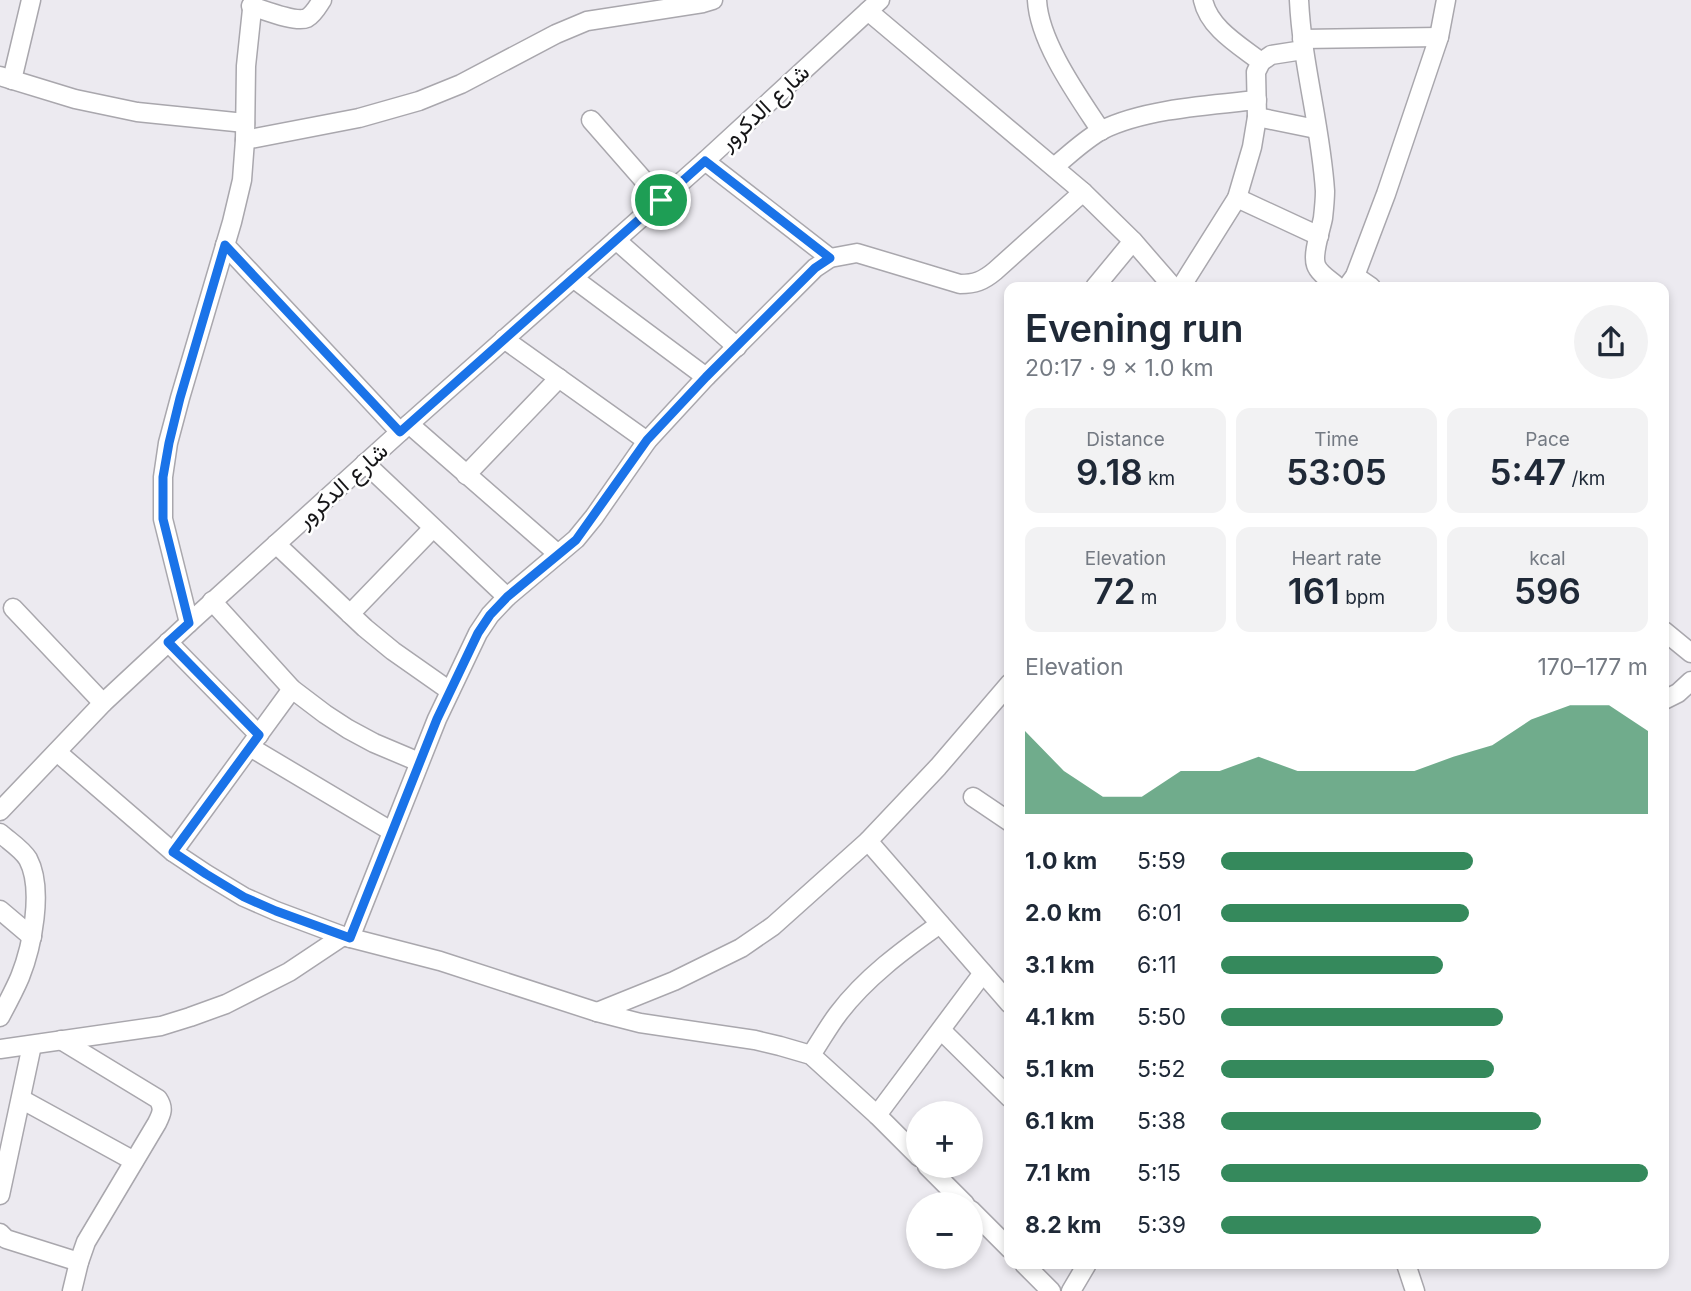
<!DOCTYPE html>
<html lang="en">
<head>
<meta charset="utf-8">
<style>
  :root { --surface:#fff; --page:#f2f2f3; --text:#1f2937; --muted:#747a83; --accent:#35895c }
  body { margin:0; font-family:Inter,Vazirmatn,sans-serif; background:var(--page); color:var(--text); height:100vh; display:flex; flex-direction:column; font-size:26px; white-space:nowrap }
  * { box-sizing:border-box; margin:0 }
  p { font-size:23px; color:var(--muted) }
  .icon { flex:none; width:38px; height:38px; fill:none; stroke:currentColor; stroke-width:2; stroke-linecap:round; stroke-linejoin:round }
  .map { position:relative; flex:1; overflow:hidden }
  .panel { position:absolute; left:1004px; top:282px; width:665px; height:987px; display:flex; flex-direction:column; background:var(--surface); border-radius:14px; box-shadow:0 4px 10px #0003 }
  .panel>* { flex:none }
  .tools { position:absolute; left:906px; top:1101px; display:grid; gap:14px }
  .tools a { display:grid; place-items:center; width:77px; height:77px; border-radius:50%; background:var(--surface); box-shadow:0 4px 10px #0003; font-size:35px }
  .pin { position:absolute; display:grid; place-items:center; width:60px; height:60px; color:#fff; margin:-30px; border:4px solid #fff; border-radius:50%; box-shadow:0 2px 7px #0007 }
  .round { display:grid; place-items:center; flex:none; width:74px; height:74px; border-radius:37px; background:var(--page) }
  .summary { display:flex; align-items:center; justify-content:space-between; height:119px; padding:0 21px }
  h1 { font-size:38px; font-weight:600; line-height:52px }
  .stats { display:grid; grid-template-columns:repeat(3,1fr); gap:10px; height:119px; padding:7px 21px }
  .stats div { display:grid; align-content:center; border-radius:14px; background:var(--page); text-align:center }
  .stats b { font-size:35px; font-weight:600 }
  .stats small { font-size:19px; font-weight:400 }
  .stats p { font-size:19px }
  .chart { height:196px; padding:14px 21px }
  .chart p { display:flex; justify-content:space-between }
  .chart svg { width:100%; height:126px; margin-top:7px; fill:var(--accent); opacity:.7 }
  ul { padding:0 21px; list-style:none; font-size:23px }
  li { display:grid; grid-template-columns:112px 84px 1fr; align-items:center; height:52px }
  li i { height:18px; border-radius:9px; background:var(--accent) }
  .map>svg:first-child { display:block }
  .lines { fill:none; stroke-linecap:round; stroke-linejoin:round }
  .minor-casing { stroke:#a9a7ad; stroke-width:21 }
  .minor { stroke:#fff; stroke-width:18 }
  .route-casing { stroke:#fff; stroke-width:14 }
  .route { stroke:#1a73e8; stroke-width:9 }
  .labels { text-anchor:middle; stroke-width:5; stroke-linejoin:round; paint-order:stroke }
  .street-label { font-size:23px; fill:#161618; stroke:#fff }
</style>
</head>
<body>
<div class="map">
<svg width="1691" height="1291" viewBox="0 0 1691 1291">
  <rect width="100%" height="100%" fill="#eceaf0"/>
  <g class="lines">
    <defs>
      <g id="minor">
        <path d="M1037,0C1039,42 1078,96 1101,131"/>
        <path d="M1203,0C1209,28 1239,45 1261,62"/>
        <path d="M1299,0C1302,64 1321,127 1325,191C1325,200 1324,209 1323,218C1321,229 1312,254 1316,265C1319,274 1332,281 1338,287"/>
        <path d="M251,6C264,10 296,23 307,18C314,14 318,6 322,0"/>
        <polyline points="868,11 1083,192 1133,241 1173,287"/>
        <polyline points="1302,39 1439,37"/>
        <polyline points="0,76 75,99 137,112 245,123"/>
        <polyline points="12,80 31,0"/>
        <polyline points="1257,117 1316,129"/>
        <polyline points="591,120 661,200"/>
        <polyline points="245,140 359,118 419,101 461,84 556,34 587,21 703,3 713,0"/>
        <polyline points="705,161 830,258"/>
        <path d="M1054,167C1069,155 1084,140 1102,130C1144,109 1210,105 1257,100"/>
        <polyline points="1237,198 1319,236"/>
        <polyline points="616,240 737,347"/>
        <polyline points="225,245 400,432"/>
        <polyline points="1355,276 1371,287"/>
        <polyline points="573,278 706,377"/>
        <polyline points="1095,287 1133,241"/>
        <polyline points="1181,287 1237,198 1252,147 1257,117 1256,72 1261,62 1271,55 1303,50"/>
        <polyline points="1347,287 1355,276 1386,194 1439,37 1446,0"/>
        <polyline points="504,339 647,441"/>
        <polyline points="409,424 558,554"/>
        <polyline points="365,463 507,597"/>
        <polyline points="466,475 559,378"/>
        <polyline points="276,544 365,628 393,651 450,691"/>
        <polyline points="212,601 292,689 325,714 348,729 374,743 419,762"/>
        <polyline points="13,608 103,703"/>
        <polyline points="350,614 433,528"/>
        <polyline points="189,623 163,519 163,477 168,443 180,398 232,222 242,180 245,140 246,66 253,0"/>
        <polyline points="1664,631 1691,653"/>
        <polyline points="168,642 259,735"/>
        <polyline points="1664,700 1678,693 1691,681"/>
        <polyline points="250,747 391,831"/>
        <polyline points="57,752 173,852 206,874 244,897 276,911 343,936 440,961 597,1012 640,1023 755,1040 780,1046 811,1055 877,1115 919,1157"/>
        <polyline points="973,797 1010,822"/>
        <polyline points="0,811 103,703 189,623 400,432 705,161 880,0"/>
        <path d="M0,833C9,841 22,849 28,859C44,889 32,947 20,977C14,991 7,1004 0,1017"/>
        <polyline points="868,841 1010,1004"/>
        <polyline points="173,852 292,689"/>
        <polyline points="0,910 32,937"/>
        <path d="M350,938L437,719L478,633L490,615L507,597L576,539L594,517L647,441L706,377L815,268L830,258L857,253L960,284C975,284 983,281 995,271L1083,192"/>
        <polyline points="597,1012 674,981 741,948 773,926 868,841 938,767 1010,683"/>
        <polyline points="941,1030 1010,1098"/>
        <path d="M61,1040L158,1099C164,1108 162,1113 157,1123L86,1242L79,1262L72,1291"/>
        <polyline points="0,1049 161,1026 190,1017 226,1004 289,972 343,936"/>
        <path d="M811,1055C820,1042 828,1027 838,1014C865,978 903,950 940,924"/>
        <polyline points="21,1099 134,1161"/>
        <polyline points="877,1115 983,973"/>
        <polyline points="927,1166 965,1204"/>
        <polyline points="0,1195 32,1045"/>
        <polyline points="971,1210 1010,1249"/>
        <polyline points="0,1233 6,1239 79,1262"/>
        <polyline points="1024,1264 1051,1291"/>
        <polyline points="1406,1264 1415,1291"/>
        <polyline points="1071,1291 1087,1264"/>
      </g>
    </defs>
    <use href="#minor" class="minor-casing"/>
    <use href="#minor" class="minor"/>
  </g>
  <g class="lines">
    <defs>
      <polygon id="route" points="705,161 830,258 815,268 706,377 647,440 576,540 507,597 490,615 478,633 437,719 350,938 276,911 244,897 206,874 173,852 259,735 168,642 189,623 163,519 163,477 169,443 180,398 225,245 400,432"/>
    </defs>
    <use href="#route" class="route-casing"/>
    <use href="#route" class="route"/>
  </g>
  <g class="labels">
    <g class="street-label">
      <text transform="translate(764 107) rotate(-43)" y="8">شارع الدكرور</text>
      <text transform="translate(342 485) rotate(-42)" y="8">شارع الدكرور</text>
    </g>
  </g>
</svg>
<div class="tools">
<a>+</a>
<a>−</a>
</div>
<div class="pin" style="left:661px;top:200px;background:#1e9e55"><svg class="icon" aria-label="arrive" viewBox="0 0 24 24"><path d="M6 21V4h12l-3 4 3 4H6"/></svg></div>
<section class="panel">
<div class="summary"><div><h1>Evening run</h1><p>20:17 · 9 × 1.0 km</p></div><a class="round"><svg class="icon" aria-label="share" viewBox="0 0 24 24"><path d="M12 15V3M7 8l5-5 5 5M5 13v7h14v-7"/></svg></a></div>
<div class="stats">
<div><p>Distance</p><b>9.18<small> km</small></b></div>
<div><p>Time</p><b>53:05</b></div>
<div><p>Pace</p><b>5:47<small> /km</small></b></div>
</div>
<div class="stats">
<div><p>Elevation</p><b>72<small> m</small></b></div>
<div><p>Heart rate</p><b>161<small> bpm</small></b></div>
<div><p>kcal</p><b>596</b></div>
</div>
<div class="chart"><p><span>Elevation</span>170–177 m</p>
<svg viewBox="0 0 160 44" preserveAspectRatio="none"><path d="M0 44V15L10 29L20 38L30 38L40 29L50 29L60 24L70 29L80 29L90 29L100 29L110 24L120 20L130 11L140 6L150 6L160 15V44z"/></svg>
</div>
<ul>
<li><b>1.0 km</b>5:59<i style="width:59%"></i></li>
<li><b>2.0 km</b>6:01<i style="width:58%"></i></li>
<li><b>3.1 km</b>6:11<i style="width:52%"></i></li>
<li><b>4.1 km</b>5:50<i style="width:66%"></i></li>
<li><b>5.1 km</b>5:52<i style="width:64%"></i></li>
<li><b>6.1 km</b>5:38<i style="width:75%"></i></li>
<li><b>7.1 km</b>5:15<i style="width:100%"></i></li>
<li><b>8.2 km</b>5:39<i style="width:75%"></i></li>
</ul>
</section>
</div>
</body>
</html>
